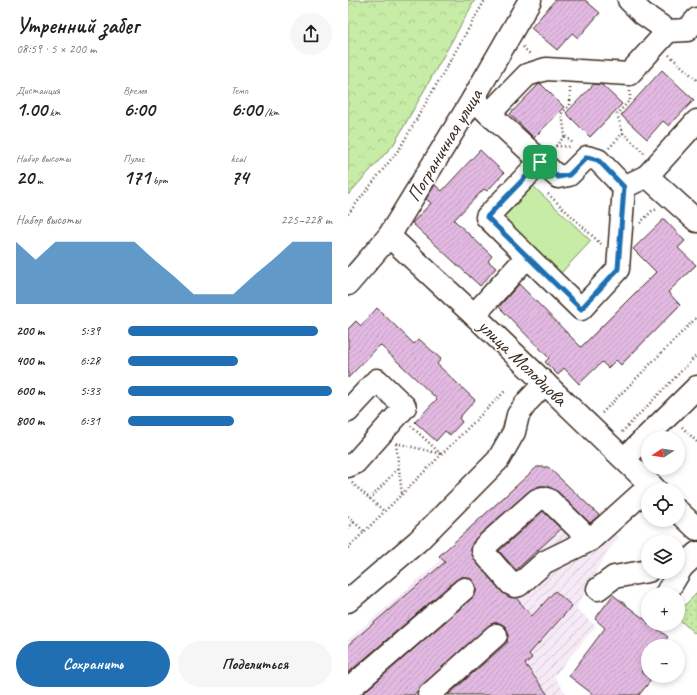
<!DOCTYPE html>
<html lang="ru">
<head>
<meta charset="utf-8">
<style>
  :root { --surface:#fff; --page:#f6f6f6; --text:#222; --muted:#767676; --accent:#1f6fb2 }
  body { margin:0; font-family:Caveat,sans-serif; background:var(--page); color:var(--text); height:100vh; display:flex; flex-direction:column; font-size:15px; white-space:nowrap }
  * { box-sizing:border-box; margin:0 }
  p { font-size:13px; color:var(--muted) }
  .icon { flex:none; width:22px; height:22px; fill:none; stroke:currentColor; stroke-width:2; stroke-linecap:round; stroke-linejoin:round }
  .map { position:relative; flex:1; overflow:hidden }
  .drawer { display:flex; flex-direction:column; background:var(--surface); width:348px }
  .drawer>* { flex:none }
  .needle { width:26px; rotate:258deg }
  .fabs { position:absolute; left:293px; top:431px; display:grid; gap:8px }
  .fabs a { display:grid; place-items:center; width:44px; height:44px; border-radius:50%; background:var(--surface); box-shadow:0 2px 6px #0003; font-size:20px }
  .pin { position:absolute; display:grid; place-items:center; width:34px; height:34px; color:#fff; margin:-17px; border-radius:8px; box-shadow:0 2px 6px #0006 }
  .round { display:grid; place-items:center; flex:none; width:42px; height:42px; border-radius:21px; background:var(--page) }
  .head { display:flex; align-items:center; justify-content:space-between; height:68px; padding:0 16px }
  h1 { font-size:22px; font-weight:600; line-height:30px }
  .figures { display:grid; grid-template-columns:repeat(3,1fr); gap:6px; height:68px; padding:4px 16px }
  .figures div { display:grid; align-content:center }
  .figures b { font-size:20px; font-weight:600 }
  .figures small { font-size:11px; font-weight:400 }
  .figures p { font-size:11px }
  .chart { height:112px; padding:8px 16px }
  .chart p { display:flex; justify-content:space-between }
  .chart svg { width:100%; height:72px; margin-top:4px; fill:var(--accent); opacity:.7 }
  .button { display:flex; gap:8px; margin-top:auto; padding:8px 16px }
  .button a { flex:1; height:46px; border-radius:24px; background:var(--accent); color:#fff; font-size:16px; font-weight:600; line-height:46px; text-align:center }
  .button a+a { background:var(--page); color:var(--text) }
  ul { padding:0 16px; list-style:none; font-size:13px }
  li { display:grid; grid-template-columns:64px 48px 1fr; align-items:center; height:30px }
  li i { height:10px; border-radius:5px; background:var(--accent) }
  main { display:flex; flex:1; min-height:0 }
  .map>svg:first-child { display:block }
  .industrial { fill:url(#industrial-furrows) }
  .forest { fill:url(#forest-crowns); stroke:#808b62 }
  .park { fill:url(#park-dots); stroke:#808b62 }
  .pitch { fill:#c6eca6; stroke:#808b62 }
  .building { fill:url(#building-hatch); stroke:#3b2a1e }
  .lines { fill:none; stroke-linecap:round; stroke-linejoin:round }
  .minor-casing { stroke:#3b2a1e; stroke-width:25 }
  .path { stroke:#3b2a1e; stroke-width:2.5; stroke-dasharray:1 3; stroke-linecap:butt }
  .minor { stroke:#fff; stroke-width:22 }
  .route-casing { stroke:#fff; stroke-width:8 }
  .route { stroke:#1f6fb2; stroke-width:5 }
  .labels { text-anchor:middle; stroke-width:3; stroke-linejoin:round; paint-order:stroke }
  .street-label { font-size:20px; fill:#3b2a1e; stroke:#fff }
</style>
</head>
<body>
<main>
<section class="drawer">
<div class="head"><div><h1>Утренний забег</h1><p>08:59 · 5 × 200 m</p></div><a class="round"><svg class="icon" aria-label="share" viewBox="0 0 24 24"><path d="M12 15V3M7 8l5-5 5 5M5 13v7h14v-7"/></svg></a></div>
<div class="figures">
<div><p>Дистанция</p><b>1.00<small> km</small></b></div>
<div><p>Время</p><b>6:00</b></div>
<div><p>Темп</p><b>6:00<small> /km</small></b></div>
</div>
<div class="figures">
<div><p>Набор высоты</p><b>20<small> m</small></b></div>
<div><p>Пульс</p><b>171<small> bpm</small></b></div>
<div><p>kcal</p><b>74</b></div>
</div>
<div class="chart"><p><span>Набор высоты</span>225–228 m</p>
<svg viewBox="0 0 160 44" preserveAspectRatio="none"><path d="M0 44V6L10 17L20 6L30 6L40 6L50 6L60 6L70 17L80 27L90 38L100 38L110 38L120 27L130 17L140 6L150 6L160 6V44z"/></svg>
</div>
<ul>
<li><b>200 m</b>5:39<i style="width:93%"></i></li>
<li><b>400 m</b>6:28<i style="width:54%"></i></li>
<li><b>600 m</b>5:33<i style="width:100%"></i></li>
<li><b>800 m</b>6:31<i style="width:52%"></i></li>
</ul>
<div class="button"><a>Сохранить</a><a>Поделиться</a></div>
</section>
<div class="map">
<svg width="349" height="695" viewBox="0 0 349 695">
  <defs>
    <pattern id="industrial-furrows" width="10" height="10" patternUnits="userSpaceOnUse"><rect width="10" height="10" fill="#f6eaf6"/><path d="M-1 1l2-2M0 10L10 0M9 11l2-2" fill="none" stroke="#d4c9d2"/></pattern>
    <pattern id="forest-crowns" width="20" height="18" patternUnits="userSpaceOnUse"><rect width="20" height="18" fill="#c6eca6"/><path d="M2 6a3 3 0 1 1 6 0M12 15a3 3 0 1 1 6 0" fill="none" stroke="#abcb8e"/></pattern>
    <pattern id="park-dots" width="8" height="8" patternUnits="userSpaceOnUse"><rect width="8" height="8" fill="#c6eca6"/><path d="M2 2h.1M6 6h.1" fill="none" stroke="#abcb8e" stroke-width="1.8" stroke-linecap="round"/></pattern>
    <pattern id="building-hatch" width="6" height="6" patternUnits="userSpaceOnUse"><rect width="6" height="6" fill="#e2b9e1"/><path d="M-1 1l2-2M0 6l6-6M5 7l2-2" fill="none" stroke="#c39fc1"/></pattern>
  </defs>
  <rect width="100%" height="100%" fill="#fff"/>
  <filter id="ink" filterUnits="userSpaceOnUse"><feTurbulence type="fractalNoise" baseFrequency=".025" numOctaves="2"/><feDisplacementMap in="SourceGraphic" scale="8" xChannelSelector="R" yChannelSelector="G"/><feConvolveMatrix kernelMatrix="1 2 1 2 8 2 1 2 1" color-interpolation-filters="sRGB"/></filter>
  <g filter="url(#ink)">
    <polygon class="industrial" points="189,467 200,467 255,519 271,538 260,550 228,608 248,626 206,676 219,695 0,695 0,640 91,562 91,556"/>
    <polygon class="forest" points="0,0 127,0 46,144 0,195"/>
    <polygon class="park" points="349,593 349,630 346,633 330,618 330,612"/>
    <polygon class="pitch" points="184,185 243,241 213,273 154,216"/>
    <g class="building">
      <polygon points="207,0 237,0 252,13 230,38 224,33 209,50 183,28"/>
      <polygon points="314,70 346,100 321,126 315,121 299,139 273,115"/>
      <polygon points="191,84 193,84 216,107 186,138 162,114"/>
      <polygon points="246,84 254,85 274,104 242,137 218,113"/>
      <polygon points="132,150 156,173 139,191 136,189 106,220 144,256 140,261 148,268 132,286 64,223 83,203 78,199 87,185 94,191"/>
      <polygon points="316,219 337,241 330,248 348,265 320,292 332,305 273,365 268,360 260,368 254,362 231,384 216,368 210,375 197,362 201,358 151,307 171,284 233,347 308,272 285,249"/>
      <polygon points="29,308 66,344 71,339 93,359 89,364 127,400 111,418 114,422 102,435 97,431 88,441 67,422 89,399 32,345 0,378 0,329 8,321 13,326"/>
      <polygon points="189,467 200,467 251,515 242,523 209,491 199,486 191,486 181,491 129,537 124,544 123,550 128,562 154,592 161,597 168,598 184,616 207,591 224,606 181,654 184,658 177,664 200,695 100,695 160,642 159,641 160,633 158,627 152,623 146,623 140,626 73,686 66,695 13,695 124,598 128,593 128,586 125,581 120,577 113,577 108,580 0,673 0,645 97,562 91,556"/>
      <polygon points="195,511 213,529 168,570 151,551"/>
      <polygon points="265,595 300,622 300,624 303,624 320,637 313,646 300,646 300,663 293,672 303,680 291,695 246,695 221,676 257,628 247,619"/>
    </g>
    <g class="lines">
      <defs>
        <g id="minor">
          <polyline points="281,0 294,13 320,31 339,30 349,19"/>
          <polyline points="125,99 210,177 221,175 239,157 250,160 276,187 299,176 349,221"/>
          <polyline points="141,114 179,75 198,69 281,74 320,31"/>
          <polyline points="192,162 139,217 233,309 270,269 276,187"/>
          <polyline points="299,176 349,121"/>
          <polyline points="41,236 126,315 308,490"/>
          <polyline points="0,284 41,236 125,99 182,0"/>
          <polyline points="126,315 179,257"/>
          <polyline points="0,411 29,380 57,407 7,463 0,466"/>
          <polyline points="276,459 349,387"/>
          <polyline points="330,511 349,529"/>
          <polyline points="242,540 201,500 195,498 189,500 137,546 135,550 137,554 163,584 167,586 171,585 197,562 242,540 303,485"/>
          <polyline points="330,568 334,567 349,553"/>
          <polyline points="250,589 266,577 300,571"/>
          <polyline points="318,594 334,567"/>
          <polyline points="0,601 70,541 150,460 166,432 170,415 179,402 197,383"/>
          <polyline points="0,690 116,589"/>
          <polyline points="81,695 148,635"/>
        </g>
      </defs>
      <use href="#minor" class="minor-casing"/>
      <g class="path">
        <polyline points="175,47 183,55"/>
        <polyline points="321,55 349,80"/>
        <polyline points="222,88 222,105 214,113 217,136 226,144"/>
        <polyline points="282,91 282,100 269,114 275,133 296,153"/>
        <polyline points="208,146 223,147"/>
        <polyline points="261,148 275,133"/>
        <polyline points="205,149 217,136"/>
        <polyline points="200,194 253,244"/>
        <polyline points="0,214 52,148 137,0"/>
        <polyline points="292,223 304,211 310,209"/>
        <polyline points="254,413 349,317"/>
        <polyline points="63,426 93,454"/>
        <polyline points="334,427 349,442"/>
        <polyline points="274,432 349,355"/>
        <polyline points="48,443 93,454"/>
        <polyline points="48,444 54,494"/>
        <polyline points="4,483 37,512"/>
        <polyline points="22,499 51,467"/>
        <polyline points="0,517 6,522 0,528"/>
        <polyline points="6,522 17,532"/>
        <polyline points="0,548 157,391"/>
      </g>
      <use href="#minor" class="minor"/>
    </g>
  </g>
  <g class="lines" filter="url(#ink)">
    <defs>
      <polygon id="route" points="239,157 250,160 276,187 270,269 233,309 139,217 192,162 210,177 221,175"/>
    </defs>
    <use href="#route" class="route-casing"/>
    <use href="#route" class="route"/>
  </g>
  <g class="labels">
    <g class="street-label">
      <text transform="translate(96 145) rotate(-59)" y="7">Пограничная улица</text>
      <text transform="translate(175 362) rotate(44)" y="7">улица Молодцова</text>
    </g>
  </g>
</svg>
<div class="fabs">
<a><svg class="needle" viewBox="-14 -14 28 28"><path d="M0-13l5 13h-10z" fill="#e53935"/><path d="M0 13l5-13h-10z" fill="#767676"/></svg></a>
<a><svg class="icon" aria-label="locate" viewBox="0 0 24 24"><circle cx="12" cy="12" r="6"/><path d="M12 2v4M12 18v4M2 12h4M18 12h4"/></svg></a>
<a><svg class="icon" aria-label="layers" viewBox="0 0 24 24"><path d="M12 4l9 5-9 5-9-5zM3 14l9 5 9-5"/></svg></a>
<a>+</a>
<a>−</a>
</div>
<div class="pin" style="left:192px;top:162px;background:#1e9e55"><svg class="icon" aria-label="arrive" viewBox="0 0 24 24"><path d="M6 21V4h12l-3 4 3 4H6"/></svg></div>
</div>
</main>
</body>
</html>
